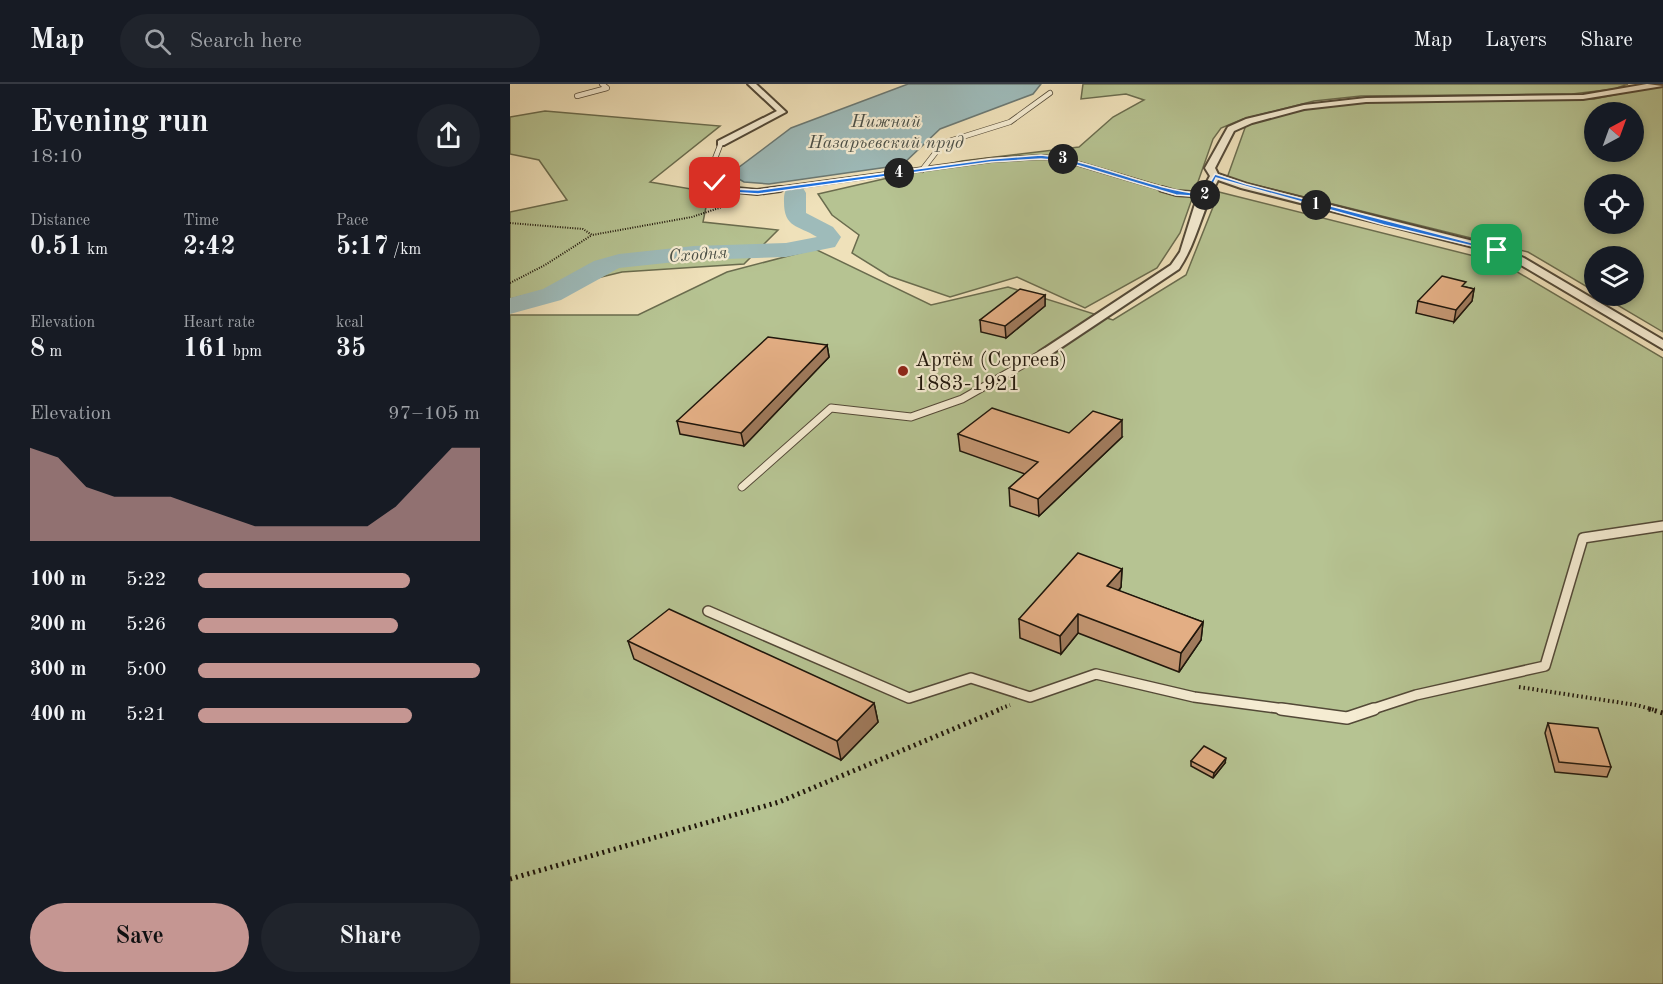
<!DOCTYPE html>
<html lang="en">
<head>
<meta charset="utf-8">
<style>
  :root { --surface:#171b24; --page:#20242c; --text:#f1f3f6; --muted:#9ea1a6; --line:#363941; --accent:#c59692 }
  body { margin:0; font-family:"Old Standard TT",serif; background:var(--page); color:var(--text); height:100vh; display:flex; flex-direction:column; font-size:22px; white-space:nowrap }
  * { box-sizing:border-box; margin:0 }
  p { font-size:20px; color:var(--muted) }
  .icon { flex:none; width:33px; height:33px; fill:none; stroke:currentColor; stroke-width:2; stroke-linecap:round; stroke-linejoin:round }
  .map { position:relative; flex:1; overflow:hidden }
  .details { display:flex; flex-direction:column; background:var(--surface); width:510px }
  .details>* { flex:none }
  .needle { width:39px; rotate:41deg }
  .fabs { position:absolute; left:1074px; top:18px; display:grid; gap:12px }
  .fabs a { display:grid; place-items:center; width:60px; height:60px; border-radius:50%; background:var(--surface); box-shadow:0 3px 9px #0003; font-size:30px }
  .pin { position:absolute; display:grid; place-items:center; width:51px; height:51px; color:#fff; margin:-26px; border-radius:12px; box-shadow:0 3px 9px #0006 }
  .km { position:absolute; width:30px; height:30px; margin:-15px; border-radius:50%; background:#222; color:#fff; font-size:16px; line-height:30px; text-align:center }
  .round { display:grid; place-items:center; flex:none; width:63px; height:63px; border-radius:32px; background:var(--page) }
  .head { display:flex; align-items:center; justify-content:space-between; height:102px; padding:0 30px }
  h1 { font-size:33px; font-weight:700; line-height:45px }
  .metrics { display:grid; grid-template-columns:repeat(3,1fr); gap:9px; height:102px; padding:6px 30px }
  .metrics div { display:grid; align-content:center }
  .metrics b { font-size:26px; font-weight:700 }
  .metrics small { font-size:16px; font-weight:400 }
  .metrics p { font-size:16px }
  .chart { height:168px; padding:12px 30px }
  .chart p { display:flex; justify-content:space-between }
  .chart svg { width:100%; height:108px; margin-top:6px; fill:var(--accent); opacity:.7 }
  .button { display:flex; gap:12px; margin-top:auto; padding:12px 30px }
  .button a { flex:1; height:69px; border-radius:36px; background:var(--accent); color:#111; font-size:24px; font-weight:700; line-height:69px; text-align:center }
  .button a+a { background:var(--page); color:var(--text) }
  ul { padding:0 30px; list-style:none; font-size:20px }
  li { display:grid; grid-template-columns:96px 72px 1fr; align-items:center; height:45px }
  li i { height:15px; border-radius:8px; background:var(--accent) }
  header { display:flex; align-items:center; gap:36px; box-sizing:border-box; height:84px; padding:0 30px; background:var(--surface); border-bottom:2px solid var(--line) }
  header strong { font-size:28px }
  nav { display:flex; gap:33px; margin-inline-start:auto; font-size:21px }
  .search { width:420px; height:54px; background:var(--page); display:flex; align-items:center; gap:15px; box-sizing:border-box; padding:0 21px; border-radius:33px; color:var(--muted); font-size:22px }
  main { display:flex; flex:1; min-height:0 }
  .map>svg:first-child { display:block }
  .green { fill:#b6c392; stroke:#6a6c4e; stroke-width:1.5; fill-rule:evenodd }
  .water { fill:#9ebbba; stroke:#6b7974; stroke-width:1.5 }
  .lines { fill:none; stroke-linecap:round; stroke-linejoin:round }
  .river { fill:#9ebbba; fill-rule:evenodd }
  .service-far4-casing { stroke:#534937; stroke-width:6 }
  .service-far3-casing { stroke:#534937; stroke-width:8 }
  .service-far2-casing { stroke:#534937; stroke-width:9 }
  .service-far1-casing { stroke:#534937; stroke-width:12 }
  .service-casing { stroke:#534937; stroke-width:14 }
  .minor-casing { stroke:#534937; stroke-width:4 }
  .path-far2 { stroke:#1f160b; stroke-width:2; stroke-dasharray:1 1.5; stroke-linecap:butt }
  .path-far1 { stroke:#1f160b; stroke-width:4; stroke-dasharray:1.5 3; stroke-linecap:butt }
  .path { stroke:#1f160b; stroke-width:5; stroke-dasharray:2 4; stroke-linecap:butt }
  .service-far4 { stroke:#f5ecd2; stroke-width:4.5 }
  .service-far3 { stroke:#f5ecd2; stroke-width:5 }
  .service-far2 { stroke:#f5ecd2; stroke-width:7 }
  .service-far1 { stroke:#f5ecd2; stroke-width:9 }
  .service { stroke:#f5ecd2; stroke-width:11 }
  .minor { fill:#f5ecd2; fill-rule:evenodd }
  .wall { fill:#c39672; stroke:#1f160b; stroke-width:1.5 }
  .shaded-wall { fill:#9f7a5c; stroke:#1f160b; stroke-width:1.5 }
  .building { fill:#e3ae84; stroke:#1f160b; stroke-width:1.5 }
  .route { fill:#1a73e8; stroke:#fff; stroke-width:1.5 }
  .poi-dot { fill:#8f2418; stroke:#f5ecd2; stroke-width:2 }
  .labels { text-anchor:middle; stroke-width:4.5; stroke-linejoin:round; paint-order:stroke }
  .far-water-label { font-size:18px; font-style:italic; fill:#4b5048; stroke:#f5ecd2 }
  .poi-label { font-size:21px; fill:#1f160b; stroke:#f5ecd2; text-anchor:start }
</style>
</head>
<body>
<header>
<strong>Map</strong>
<div class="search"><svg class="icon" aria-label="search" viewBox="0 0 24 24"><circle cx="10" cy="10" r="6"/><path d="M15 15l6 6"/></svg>Search here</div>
<nav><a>Map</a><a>Layers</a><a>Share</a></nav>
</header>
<main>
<section class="details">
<div class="head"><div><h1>Evening run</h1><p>18:10</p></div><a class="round"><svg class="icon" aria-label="share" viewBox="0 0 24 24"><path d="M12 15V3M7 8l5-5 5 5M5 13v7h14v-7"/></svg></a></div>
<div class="metrics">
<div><p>Distance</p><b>0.51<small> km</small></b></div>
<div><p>Time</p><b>2:42</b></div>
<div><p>Pace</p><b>5:17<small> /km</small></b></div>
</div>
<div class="metrics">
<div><p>Elevation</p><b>8<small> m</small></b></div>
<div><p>Heart rate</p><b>161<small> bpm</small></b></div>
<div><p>kcal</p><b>35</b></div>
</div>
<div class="chart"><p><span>Elevation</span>97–105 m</p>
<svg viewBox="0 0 160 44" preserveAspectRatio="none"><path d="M0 44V6L10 10L20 22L30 26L40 26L50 26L60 30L70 34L80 38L90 38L100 38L110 38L120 38L130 30L140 18L150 6L160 6V44z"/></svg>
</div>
<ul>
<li><b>100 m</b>5:22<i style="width:75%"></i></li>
<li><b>200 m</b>5:26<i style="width:71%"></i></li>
<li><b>300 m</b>5:00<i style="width:100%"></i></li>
<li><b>400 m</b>5:21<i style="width:76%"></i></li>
</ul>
<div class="button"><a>Save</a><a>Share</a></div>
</section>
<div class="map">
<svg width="1153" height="900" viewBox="0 0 1153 900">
  <rect width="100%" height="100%" fill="#efe1ba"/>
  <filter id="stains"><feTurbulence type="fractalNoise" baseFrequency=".00333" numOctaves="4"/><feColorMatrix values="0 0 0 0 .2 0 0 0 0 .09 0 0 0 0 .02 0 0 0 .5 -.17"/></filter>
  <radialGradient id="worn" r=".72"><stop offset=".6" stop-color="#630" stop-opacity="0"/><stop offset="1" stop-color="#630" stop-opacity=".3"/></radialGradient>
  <g class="green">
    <polygon points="573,0 1118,0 1104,5 1062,10 851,12 804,17 733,35 711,44 703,55 670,149 647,184 575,224 507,193 440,213 379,192 342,169 349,151 322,131 308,110 452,77 569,63 603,33 634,16 616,10 571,15"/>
    <path d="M1153,1V248L1092,212H1124V172H1084V207L1018,168L717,94L736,41L776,29L844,17L1084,15ZM1084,28H1124V68H1084ZM1084,100H1124V140H1084Z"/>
    <polygon points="35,27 210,42 140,98 199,108 193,138 268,146 234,180 112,188 0,215 0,128 57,116 29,76 0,70 0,33"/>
    <polygon points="709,108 992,179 1153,274 1153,900 0,900 0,231 128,231 217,188 305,165 421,221 498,203 603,236 676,191"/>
  </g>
  <polygon class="water" points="398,0 531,0 523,10 430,45 392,81 259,100 234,98 220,90 281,44"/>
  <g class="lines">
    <path class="river" d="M285,103L293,104L296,109V129L323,143L331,153L325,163L276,173L184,176L109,184L51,216L0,230V214L33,205L84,177L109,170L184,162L276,159L307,153C288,141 274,144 274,118C274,112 274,109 277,104Z"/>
    <defs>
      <g id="service-far4">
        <polyline points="67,12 97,4 92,0"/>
        <polyline points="211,59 204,77 205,99 222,106"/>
        <polyline points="412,86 433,59 500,38 540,9"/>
        <polyline points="259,106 481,76 531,73 553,75 657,106"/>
      </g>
      <g id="service-far3">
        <polyline points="215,105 247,108 270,105"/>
        <polyline points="652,105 666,109 695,111"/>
      </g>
      <polyline id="service-far2" points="232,403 321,324 401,333 452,315 535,268"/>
      <g id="service-far1">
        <polyline points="198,527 399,614 461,594 520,613 586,590 684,613 782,626"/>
        <polyline points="860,626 906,611 1035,582 1073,454 1153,442"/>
      </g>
      <polyline id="service" points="771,625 837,634 864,625"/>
      <g id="minor">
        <polygon points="238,0 246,0 276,28 214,61 208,61 208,57 267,27"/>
        <path d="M1137,0L1153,2L1073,15L856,18L794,25L742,39L724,47L705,84L708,90L737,100L991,164L1014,174L1153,256V265L1006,178L983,168L731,104L708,96C692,126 687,158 669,185L540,271H530L529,268L661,181L670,168L685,120L700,92L695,84L718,43L736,35L794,21L856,14L1073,11Z"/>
      </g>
    </defs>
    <use href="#service-far4" class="service-far4-casing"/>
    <use href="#service-far3" class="service-far3-casing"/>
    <use href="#service-far2" class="service-far2-casing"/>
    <use href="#service-far1" class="service-far1-casing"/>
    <use href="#service" class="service-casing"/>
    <use href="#minor" class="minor-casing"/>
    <g class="path-far2">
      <polyline points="0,139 73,145 82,151 182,133 227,118"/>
      <polyline points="0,199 35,181 82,151"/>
    </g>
    <g class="path-far1">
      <polyline points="1009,603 1126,621 1145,626"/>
      <polyline points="487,626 500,621"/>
    </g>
    <g class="path">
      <polyline points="1139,625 1153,629"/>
      <polyline points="0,795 269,718 491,625"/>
    </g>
    <use href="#service-far4" class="service-far4"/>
    <use href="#service-far3" class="service-far3"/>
    <use href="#service-far2" class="service-far2"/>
    <use href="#service-far1" class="service-far1"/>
    <use href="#service" class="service"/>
    <use href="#minor" class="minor"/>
  </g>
  <g class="wall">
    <polygon points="955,203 964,205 962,217 944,238 906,229 908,217"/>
    <polygon points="535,211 535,222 496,254 471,248 470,236"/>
    <polygon points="317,261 319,273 234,362 170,350 167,337"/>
    <polygon points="559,349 612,353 529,432 500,422 499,404 515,390 450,367 448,350"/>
    <polygon points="612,485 611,503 609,507 693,538 691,556 669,588 568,549 551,570 510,554 509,535"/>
    <polygon points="118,557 364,619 368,638 331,676 124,575"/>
    <polygon points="1038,639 1101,683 1097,693 1045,688 1035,649"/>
    <polygon points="681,677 715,679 703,694 681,682"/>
  </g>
  <g class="shaded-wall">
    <polygon points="964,205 962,217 944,238 946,226"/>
    <polygon points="535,211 535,222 496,254 495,242"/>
    <polygon points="317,261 319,273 234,362 231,349"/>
    <polygon points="612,336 612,353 529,432 528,415"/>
    <polygon points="612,485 611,503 597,521 597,502"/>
    <polygon points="568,530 568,549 551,570 550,552"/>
    <polygon points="693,538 691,556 669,588 671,569"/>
    <polygon points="364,619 368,638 331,676 327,657"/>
    <polygon points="716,674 715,679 703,694 704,689"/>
  </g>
  <g class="building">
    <polygon points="932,192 956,198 952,202 964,205 946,226 908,217"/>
    <polygon points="510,205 535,211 495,242 470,236"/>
    <polygon points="258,253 317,261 231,349 167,337"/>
    <polygon points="482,324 559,349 583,327 612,336 528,415 499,404 528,378 448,350"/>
    <polygon points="568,469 612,485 597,502 693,538 671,569 568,530 550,552 509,535"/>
    <polygon points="159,525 364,619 327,657 118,557"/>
    <polygon points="1038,639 1088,644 1101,683 1049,678"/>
    <polygon points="694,662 716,674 704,689 681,677"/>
  </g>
  <path class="route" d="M531,71C587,77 637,105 693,110L705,90L736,100L990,166L987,168L874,141L706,94L697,113L666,111L553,77L531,75L481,78L248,110L218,108L203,99L207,98L219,105L248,106L481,75Z"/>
  <circle class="poi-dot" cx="393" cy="287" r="6"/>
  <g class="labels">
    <g class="far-water-label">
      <text x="376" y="43">Нижний<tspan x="376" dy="21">Назарьевский пруд</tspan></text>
      <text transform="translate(188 170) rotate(-4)" y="6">Сходня</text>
    </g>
    <g class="poi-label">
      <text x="405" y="282">Артём (Сергеев)<tspan x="405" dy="24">1883-1921</tspan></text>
    </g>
  </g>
  <rect width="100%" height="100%" filter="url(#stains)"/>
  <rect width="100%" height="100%" fill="url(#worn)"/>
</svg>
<div class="fabs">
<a><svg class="needle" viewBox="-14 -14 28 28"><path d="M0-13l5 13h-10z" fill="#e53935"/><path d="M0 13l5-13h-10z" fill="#9ea1a6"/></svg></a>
<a><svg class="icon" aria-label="locate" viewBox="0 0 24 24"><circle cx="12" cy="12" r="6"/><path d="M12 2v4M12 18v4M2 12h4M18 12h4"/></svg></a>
<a><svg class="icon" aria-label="layers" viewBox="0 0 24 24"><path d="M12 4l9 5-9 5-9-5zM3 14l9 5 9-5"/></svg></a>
</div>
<div class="pin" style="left:987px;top:166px;background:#1e9e55"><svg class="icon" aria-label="arrive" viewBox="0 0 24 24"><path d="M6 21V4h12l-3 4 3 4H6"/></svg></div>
<div class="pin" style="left:205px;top:99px;background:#d93025"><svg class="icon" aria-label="check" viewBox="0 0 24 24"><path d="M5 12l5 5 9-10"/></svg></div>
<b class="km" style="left:806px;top:121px">1</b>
<b class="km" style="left:695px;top:111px">2</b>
<b class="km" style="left:553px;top:75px">3</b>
<b class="km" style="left:389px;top:89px">4</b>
</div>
</main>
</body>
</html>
